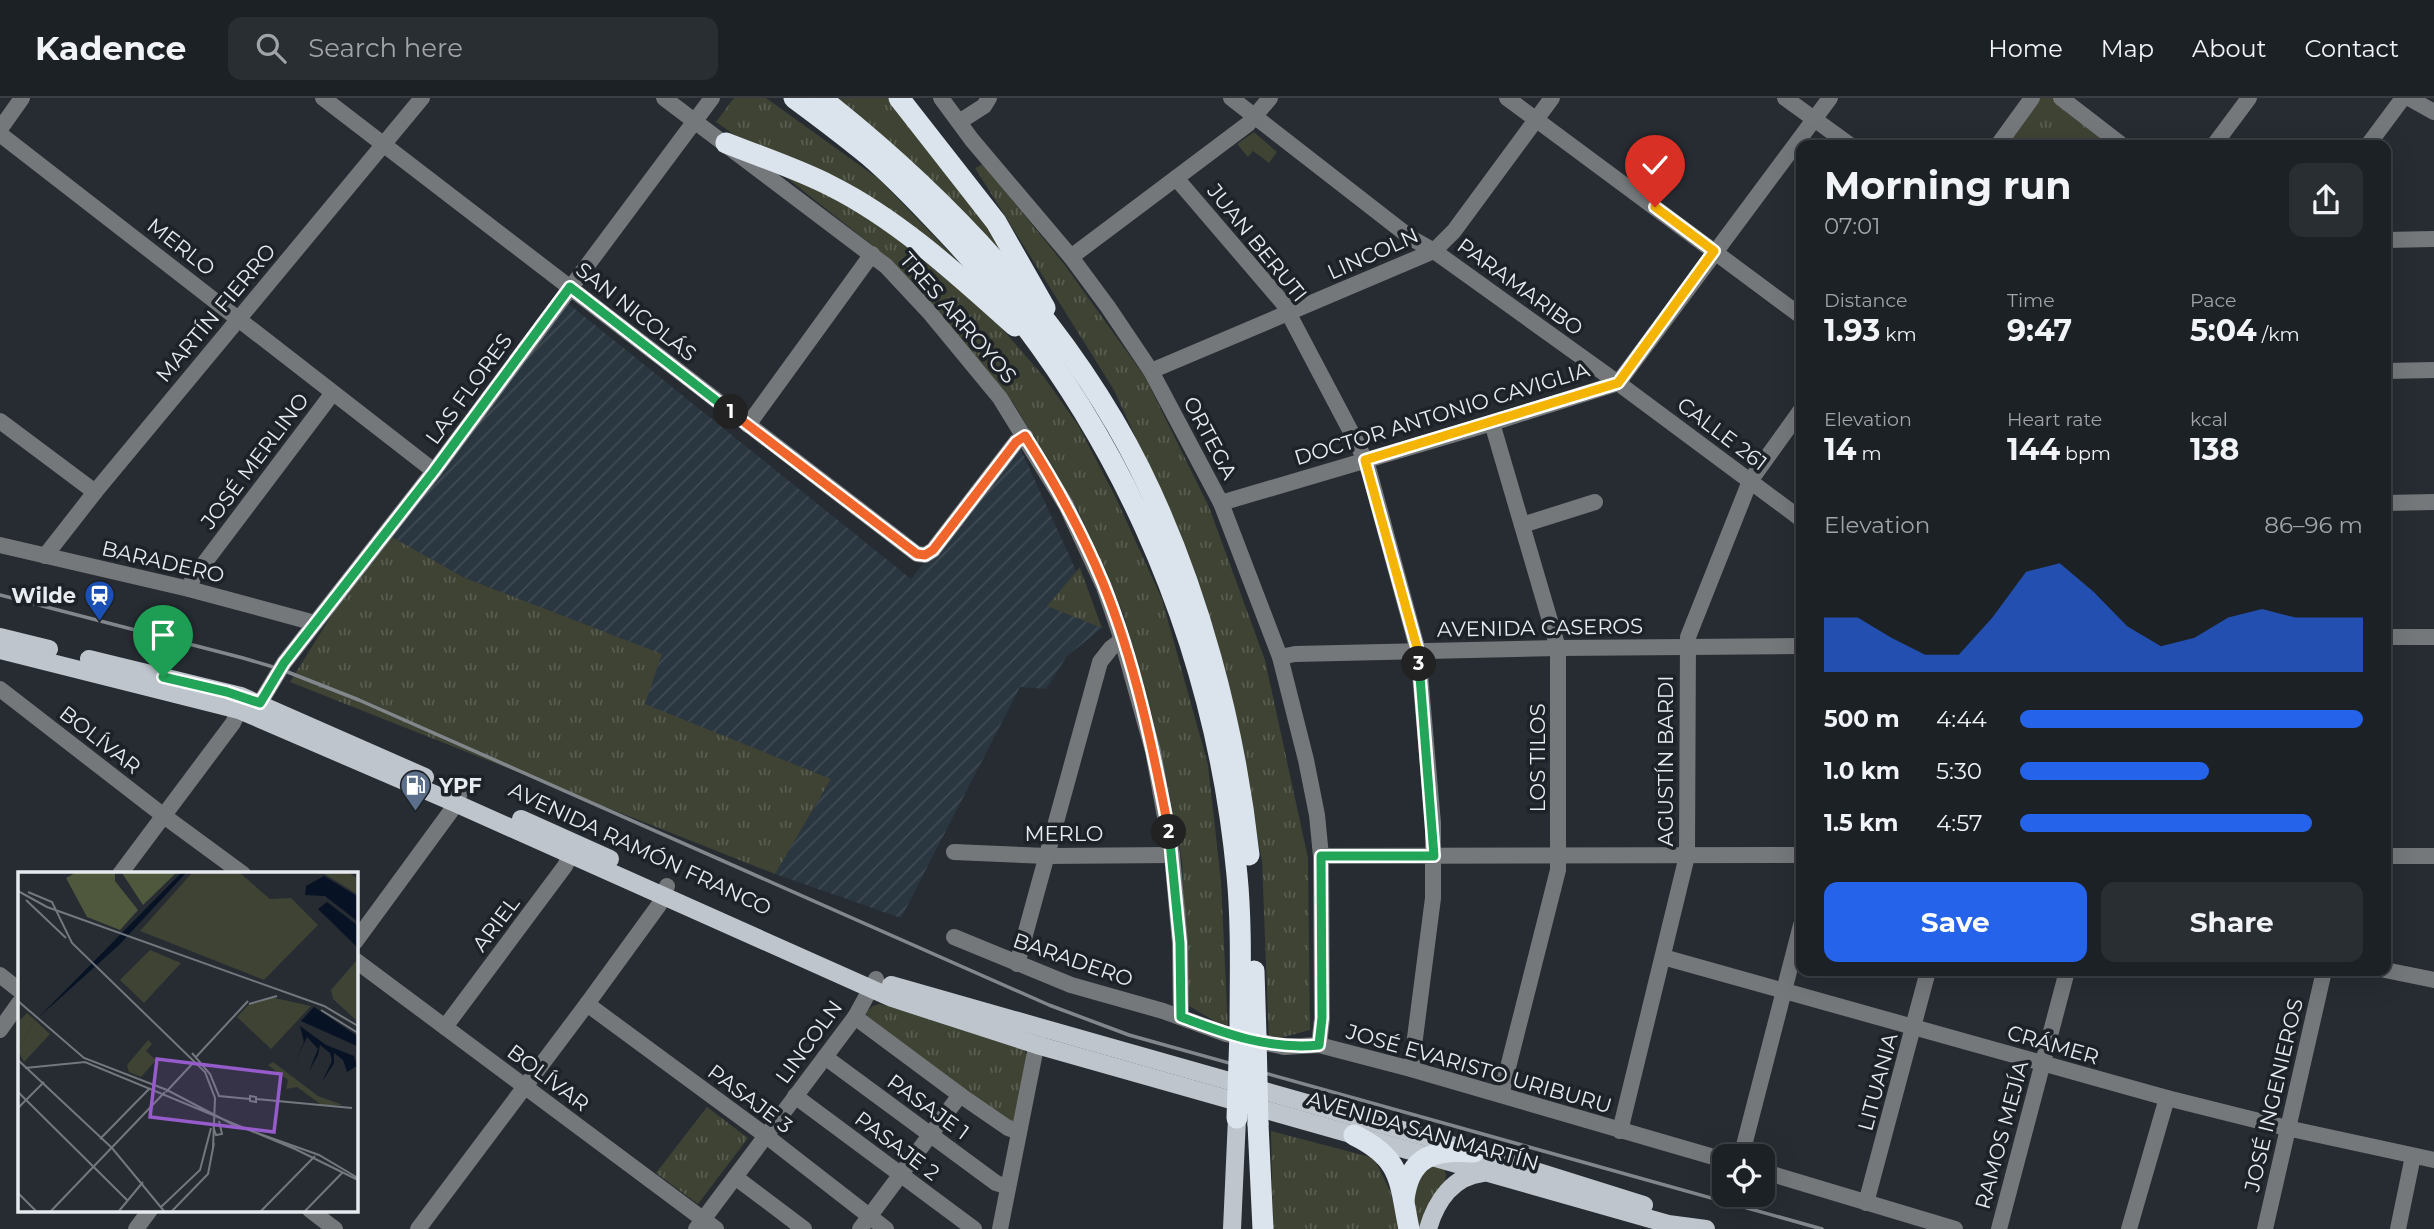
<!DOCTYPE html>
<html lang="en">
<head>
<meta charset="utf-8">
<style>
  :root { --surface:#1c2126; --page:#292e32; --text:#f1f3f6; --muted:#a0a3a7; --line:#3a3e43; --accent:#2563eb }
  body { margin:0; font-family:Montserrat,sans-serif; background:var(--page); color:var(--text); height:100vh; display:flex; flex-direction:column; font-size:26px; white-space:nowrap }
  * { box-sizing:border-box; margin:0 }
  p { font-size:23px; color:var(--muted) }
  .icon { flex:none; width:38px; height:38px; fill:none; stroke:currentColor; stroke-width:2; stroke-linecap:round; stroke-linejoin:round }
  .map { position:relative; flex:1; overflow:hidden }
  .panel { position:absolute; left:1796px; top:42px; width:595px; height:836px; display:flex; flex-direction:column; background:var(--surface); border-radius:14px; box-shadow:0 7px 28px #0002,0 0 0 2px var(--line) }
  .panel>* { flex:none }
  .fabs { position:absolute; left:1712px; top:1046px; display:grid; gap:14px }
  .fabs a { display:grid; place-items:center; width:63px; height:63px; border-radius:14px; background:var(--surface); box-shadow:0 7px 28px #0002,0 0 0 2px var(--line); font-size:35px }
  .pin { position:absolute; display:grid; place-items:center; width:60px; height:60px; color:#fff; margin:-72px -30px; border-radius:50% 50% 50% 0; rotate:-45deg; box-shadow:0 0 7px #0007 }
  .pin .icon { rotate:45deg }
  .km { position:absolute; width:35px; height:35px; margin:-18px; border-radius:50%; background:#222; color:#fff; font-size:19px; line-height:35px; text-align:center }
  .round { display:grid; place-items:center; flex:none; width:74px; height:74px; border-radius:14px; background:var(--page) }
  .headline { display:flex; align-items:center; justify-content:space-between; height:119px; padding:0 28px }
  h1 { font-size:38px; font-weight:700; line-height:52px }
  .stats { display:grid; grid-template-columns:repeat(3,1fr); gap:10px; height:119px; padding:7px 28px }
  .stats div { display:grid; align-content:center }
  .stats b { font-size:30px; font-weight:700 }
  .stats small { font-size:19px; font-weight:400 }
  .stats p { font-size:19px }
  .chart { height:196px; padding:14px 28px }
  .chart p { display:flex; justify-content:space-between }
  .chart svg { width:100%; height:126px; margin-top:7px; fill:var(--accent); opacity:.7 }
  .button { display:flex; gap:14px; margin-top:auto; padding:14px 28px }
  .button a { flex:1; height:80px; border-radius:14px; background:var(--accent); color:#fff; font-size:28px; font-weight:700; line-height:80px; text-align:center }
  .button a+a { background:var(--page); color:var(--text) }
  ul { padding:0 28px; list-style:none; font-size:23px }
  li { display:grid; grid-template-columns:112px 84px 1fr; align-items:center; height:52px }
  li i { height:18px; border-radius:9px; background:var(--accent) }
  header { display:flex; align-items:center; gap:42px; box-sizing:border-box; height:98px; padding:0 35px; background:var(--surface); border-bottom:2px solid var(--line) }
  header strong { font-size:33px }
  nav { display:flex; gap:38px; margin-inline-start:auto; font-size:24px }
  .search { width:490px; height:63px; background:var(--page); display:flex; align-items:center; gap:18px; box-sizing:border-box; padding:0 24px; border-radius:14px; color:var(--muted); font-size:26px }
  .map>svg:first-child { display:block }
  .industrial { fill:url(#industrial-furrows) }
  .grass { fill:url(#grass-tufts) }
  .garden { fill:#3e4334 }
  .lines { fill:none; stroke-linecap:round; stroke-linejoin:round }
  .minor { stroke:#75787b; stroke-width:16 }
  .major { stroke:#bec5cc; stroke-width:18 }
  .highway { stroke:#dbe3ec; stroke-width:21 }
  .rail { stroke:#82878c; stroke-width:3.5 }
  .highway-bridge { stroke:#dbe3ec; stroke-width:21 }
  .split-1-casing { stroke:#fff; stroke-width:14 }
  .split-2-casing { stroke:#fff; stroke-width:14 }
  .split-3-casing { stroke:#fff; stroke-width:14 }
  .split-4-casing { stroke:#fff; stroke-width:14 }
  .split-1 { stroke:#22a559; stroke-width:9 }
  .split-2 { stroke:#f0652b; stroke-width:9 }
  .split-3 { stroke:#22a559; stroke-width:9 }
  .split-4 { stroke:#f5b400; stroke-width:9 }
  .labels { text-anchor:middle; stroke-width:7; stroke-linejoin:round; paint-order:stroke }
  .street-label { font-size:21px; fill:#e7ebef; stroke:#1c2228 }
  .poi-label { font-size:21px; font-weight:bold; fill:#e7ebef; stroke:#1c2228; text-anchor:end }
  .inset-road { fill:none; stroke:#73787e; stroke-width:2 }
  .view { fill:#965ccb; fill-opacity:0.15; stroke:#965ccb; stroke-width:3.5 }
  .inset-edge { fill:none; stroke:#e7ebef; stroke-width:3.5 }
</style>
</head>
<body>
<header>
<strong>Kadence</strong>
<div class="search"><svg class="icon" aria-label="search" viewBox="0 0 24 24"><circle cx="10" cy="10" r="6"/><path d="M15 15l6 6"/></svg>Search here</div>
<nav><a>Home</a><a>Map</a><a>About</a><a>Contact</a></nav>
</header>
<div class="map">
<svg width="2434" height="1131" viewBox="0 0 2434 1131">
  <defs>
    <pattern id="industrial-furrows" width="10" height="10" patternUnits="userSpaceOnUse" patternTransform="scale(1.75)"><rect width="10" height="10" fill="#2a3640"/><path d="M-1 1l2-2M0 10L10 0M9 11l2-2" fill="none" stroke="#3f4a53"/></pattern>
    <pattern id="grass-tufts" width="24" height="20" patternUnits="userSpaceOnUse" patternTransform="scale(1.75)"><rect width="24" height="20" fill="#3e4334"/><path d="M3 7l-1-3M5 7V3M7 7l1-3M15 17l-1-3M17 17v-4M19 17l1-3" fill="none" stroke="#5a5e52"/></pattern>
  </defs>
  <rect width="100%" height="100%" fill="#262c32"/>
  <polygon class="industrial" points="565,203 911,481 1018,345 1102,530 1067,558 1046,591 1020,589 901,820 775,776 831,681 644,606 662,556 465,480 383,434"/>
  <g class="grass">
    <polygon points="734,0 766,0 879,81 979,185 739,40 716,24"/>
    <polygon points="832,0 893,0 967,95 1012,168"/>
    <polygon points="2038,0 2052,0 2101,37 2093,47 2003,47"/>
    <polygon points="983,66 1064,166 1145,279 1209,409 1265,562 1308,760 1310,932 1269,943 1262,763 1226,575 1181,439 1114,292 975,70"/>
    <polygon points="783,77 807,84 887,129 991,218 1044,279 1078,327 1115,398 1162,501 1208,667 1221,783 1228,931 1189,908 1182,763 1161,652 1123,515 1078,412 1012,303 935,210 878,152"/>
    <polygon points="383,434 465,480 662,556 645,606 831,681 775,776 290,584"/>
    <polygon points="1080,469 1080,470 1102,530 1047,508"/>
    <polygon points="880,906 1022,947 1027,958 1014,1024 1010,1025 867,919 866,914 873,908"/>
    <polygon points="707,1009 748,1040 698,1106 656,1075"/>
    <polygon points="1271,1033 1374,1060 1391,1095 1399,1131 1273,1131"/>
    <polygon points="1428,1064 1444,1068 1446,1078 1444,1086 1422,1131 1412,1131 1409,1104"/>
  </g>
  <polygon class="garden" points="1254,34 1277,54 1269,65 1253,53 1248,59 1237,46"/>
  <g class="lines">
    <g class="minor">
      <polyline points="323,0 917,456 925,457 933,452 1016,344 1025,338"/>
      <polyline points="664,0 886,168 929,214 1000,300 1066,407 1104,489 1122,542 1153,653 1172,757 1180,845 1181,919"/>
      <polyline points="941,0 972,42 1071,159 1108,209 1151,273 1221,405 1280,559 1306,662 1317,717 1321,758 1322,921 1319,947"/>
      <polyline points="1231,0 1411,140 1434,153 1618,285 1801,421"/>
      <polyline points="1507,0 1801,218"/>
      <polyline points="1785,0 1850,47"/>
      <polyline points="2061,0 2122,47"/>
      <polyline points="2409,0 2434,14"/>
      <polyline points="959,24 984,8 989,0"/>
      <polyline points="0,31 22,0"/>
      <polyline points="0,36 434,373"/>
      <polyline points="1998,47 2032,0"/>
      <polyline points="2214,47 2249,0"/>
      <polyline points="2368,47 2403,0"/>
      <polyline points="1176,80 1283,205 1359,349 1369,373 1418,553 1433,725 1433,800 1411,971"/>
      <polyline points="2385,142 2434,141"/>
      <polyline points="1071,159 1248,26 1270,0"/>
      <polyline points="1151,273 1434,153 1454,133 1552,0"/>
      <polyline points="2385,273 2434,272"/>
      <polyline points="0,323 95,394"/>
      <polyline points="1492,325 1558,550 1558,772 1501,997"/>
      <polyline points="748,327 872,156"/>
      <polyline points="1221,405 1492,325 1618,285 1830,0"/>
      <polyline points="2385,405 2434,404"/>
      <polyline points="1522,427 1595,404"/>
      <polyline points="0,447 189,491 315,525"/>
      <polyline points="45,458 95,394 422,0"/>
      <polyline points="189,491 193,480 332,296"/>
      <polyline points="2385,539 2434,539"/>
      <polyline points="1280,559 1295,556 1558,550 1801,548"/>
      <polyline points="0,591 164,718 243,776"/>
      <polyline points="260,605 284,565 434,373 712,0"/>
      <polyline points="954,754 1047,758 1172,757"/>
      <polyline points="1321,758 1801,757"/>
      <polyline points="2385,758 2434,758"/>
      <polyline points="120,776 233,625 239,612"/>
      <polyline points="954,839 1071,887 1163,913 1226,936 1284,949 1319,947 1411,971 1724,1062"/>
      <polyline points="355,844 451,713 460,695"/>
      <polyline points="1663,859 2167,1000 2287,1030 2434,1062"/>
      <polyline points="355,862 716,1131"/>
      <polyline points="1017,866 1100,564 1111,550 1122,542"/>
      <polyline points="2385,872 2434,882"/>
      <polyline points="0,877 19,892"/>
      <polyline points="587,906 765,1037 886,1131"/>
      <polyline points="855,919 960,997 1008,1030 1019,1034"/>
      <polyline points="445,929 565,768 576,746"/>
      <polyline points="0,932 19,905"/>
      <polyline points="825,959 996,1085 1008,1089"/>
      <polyline points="795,998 974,1131"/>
      <polyline points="1620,1033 1687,758 1688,539 1750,383 1801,312"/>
      <polyline points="1741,1059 1801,827"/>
      <polyline points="1762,1073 1955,1131"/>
      <polyline points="735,1079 804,1131"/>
      <polyline points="1866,1105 1928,873"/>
      <polyline points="310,1112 335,1131"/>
      <polyline points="136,1131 150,1112"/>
      <polyline points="418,1131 587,906 659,807 667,788"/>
      <polyline points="696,1131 855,919 876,881"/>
      <polyline points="860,1131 960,997"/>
      <polyline points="1000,1131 1039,934"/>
      <polyline points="1999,1131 2067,873"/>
      <polyline points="2129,1131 2167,1000"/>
      <polyline points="2265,1131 2324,873"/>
      <polyline points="2398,1131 2413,1058"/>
    </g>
    <g class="major">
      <polyline points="0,539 49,551"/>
      <polyline points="0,552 239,612 455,705 892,900 1037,947 1668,1126 1706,1131"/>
      <polyline points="89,561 241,598 425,679"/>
      <polyline points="521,721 610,761"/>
      <polyline points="891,887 1423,1038 1644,1107"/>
      <polyline points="1232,1131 1237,1020"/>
      <path d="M1428,1131C1436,1103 1453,1078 1483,1075"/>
    </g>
    <g class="highway">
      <path d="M794,0C817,17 840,34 863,53C892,76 918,105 944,132C1112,309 1214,533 1237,777C1242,829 1240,882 1240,934"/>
      <path d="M821,0C947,99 1068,227 1140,371C1198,488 1235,628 1249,757"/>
      <polyline points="899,0 996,124 1045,210"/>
      <path d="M726,45C761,59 798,71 831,88C899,122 958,177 1015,228"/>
      <polyline points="1254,873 1256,938"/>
      <polyline points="1258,1026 1263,1131"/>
      <path d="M1354,1037C1403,1061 1399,1083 1409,1131"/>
      <path d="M1404,1102C1409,1057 1435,1051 1474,1054"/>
    </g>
    <polyline class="rail" points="0,497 243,560 280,571 359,602 1049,907 1129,937 1822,1131"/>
    <g class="highway-bridge">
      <polyline points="1256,938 1258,1026"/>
      <polyline points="1237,1020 1240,934"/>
    </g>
  </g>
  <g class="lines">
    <defs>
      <polyline id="split-1" points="163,579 227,594 260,605 284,565 434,373 570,189 731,314"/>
      <path id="split-2" d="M731,314L917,456L925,457L933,452L1016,344L1025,338C1055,385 1082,434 1103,485C1135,564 1153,651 1169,734"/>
      <path id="split-3" d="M1169,734L1180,845L1181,919C1226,936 1270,952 1319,947L1322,920L1321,758H1434L1419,566"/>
      <polyline id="split-4" points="1419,566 1418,553 1365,362 1618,285 1714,153 1655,109"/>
    </defs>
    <use href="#split-1" class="split-1-casing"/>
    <use href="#split-2" class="split-2-casing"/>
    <use href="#split-3" class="split-3-casing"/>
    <use href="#split-4" class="split-4-casing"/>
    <use href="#split-1" class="split-1"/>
    <use href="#split-2" class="split-2"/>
    <use href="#split-3" class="split-3"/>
    <use href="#split-4" class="split-4"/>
  </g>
  <defs>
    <symbol id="station-pin" viewBox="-11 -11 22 30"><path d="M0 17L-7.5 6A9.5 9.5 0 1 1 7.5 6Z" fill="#1a4fb4" stroke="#1c2228"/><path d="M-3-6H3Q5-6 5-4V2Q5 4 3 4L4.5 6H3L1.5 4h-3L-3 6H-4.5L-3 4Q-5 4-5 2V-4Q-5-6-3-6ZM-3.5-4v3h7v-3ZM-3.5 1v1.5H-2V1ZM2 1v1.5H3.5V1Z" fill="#fff"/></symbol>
    <symbol id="fuel-pin" viewBox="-11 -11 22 30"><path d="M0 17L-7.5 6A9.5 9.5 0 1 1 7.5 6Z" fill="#5c6f8a" stroke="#1c2228"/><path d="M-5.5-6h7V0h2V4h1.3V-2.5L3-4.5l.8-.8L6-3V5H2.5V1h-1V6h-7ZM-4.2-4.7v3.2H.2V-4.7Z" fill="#fff"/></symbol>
  </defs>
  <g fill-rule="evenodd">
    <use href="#station-pin" x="82" y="480" width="35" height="47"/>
    <use href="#fuel-pin" x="398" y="670" width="35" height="47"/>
  </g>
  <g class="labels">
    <g class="street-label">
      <text transform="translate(1257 145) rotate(51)" y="7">JUAN BERUTI</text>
      <text transform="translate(181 149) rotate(38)" y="7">MERLO</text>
      <text transform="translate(1373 156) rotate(-24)" y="7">LINCOLN</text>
      <text transform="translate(1520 189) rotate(36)" y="7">PARAMARIBO</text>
      <text transform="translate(636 214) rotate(38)" y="7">SAN NICOLÁS</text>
      <text transform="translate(216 215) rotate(-50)" y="7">MARTÍN FIERRO</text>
      <text transform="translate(958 220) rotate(49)" y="7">TRES ARROYOS</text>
      <text transform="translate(469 291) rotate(-54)" y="7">LAS FLORES</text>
      <text transform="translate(1442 316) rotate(-17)" y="7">DOCTOR ANTONIO CAVIGLIA</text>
      <text transform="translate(1722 336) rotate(37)" y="7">CALLE 261</text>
      <text transform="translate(1210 340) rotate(62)" y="7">ORTEGA</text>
      <text transform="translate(255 363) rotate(-53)" y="7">JOSÉ MERLINO</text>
      <text transform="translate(163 464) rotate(13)" y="7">BARADERO</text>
      <text transform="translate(1540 530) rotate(-1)" y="7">AVENIDA CASEROS</text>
      <text transform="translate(100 642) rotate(38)" y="7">BOLÍVAR</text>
      <text transform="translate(1538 660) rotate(-90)" y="7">LOS TILOS</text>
      <text transform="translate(1666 663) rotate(-90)" y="7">AGUSTÍN BARDI</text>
      <text x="1064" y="743">MERLO</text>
      <text transform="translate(640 751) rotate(25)" y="7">AVENIDA RAMÓN FRANCO</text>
      <text transform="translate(496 826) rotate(-53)" y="7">ARIEL</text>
      <text transform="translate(1073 862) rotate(19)" y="7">BARADERO</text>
      <text transform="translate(809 944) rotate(-54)" y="7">LINCOLN</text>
      <text transform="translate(2053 947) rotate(16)" y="7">CRÁMER</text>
      <text transform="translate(1479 971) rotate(16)" y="7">JOSÉ EVARISTO URIBURU</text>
      <text transform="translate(548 980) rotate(37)" y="7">BOLÍVAR</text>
      <text transform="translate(1878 984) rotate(-75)" y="7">LITUANIA</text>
      <text transform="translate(2274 997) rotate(-77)" y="7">JOSÉ INGENIEROS</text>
      <text transform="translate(750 1001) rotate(37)" y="7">PASAJE 3</text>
      <text transform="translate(928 1009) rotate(36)" y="7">PASAJE 1</text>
      <text transform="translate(1423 1033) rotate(16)" y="7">AVENIDA SAN MARTÍN</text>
      <text transform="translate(2002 1037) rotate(-75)" y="7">RAMOS MEJÍA</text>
      <text transform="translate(897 1048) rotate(37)" y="7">PASAJE 2</text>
    </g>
    <g class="poi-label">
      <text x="76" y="505">Wilde</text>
      <text x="439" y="695" text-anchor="start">YPF</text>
    </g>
  </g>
  <g transform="translate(18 774)">
    <rect width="340" height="340" fill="#262c32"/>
    <path d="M174,1H222L252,27L273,26L300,53L246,108L122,59ZM339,88V149L315,127L313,118ZM9,141L17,148L0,179V150ZM255,190L300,224L325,233L305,234L279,215L268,217L270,208L250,193Z" fill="#3e4334"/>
    <path d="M57,1H97V9L120,38L102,58L69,45L48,6ZM104,1H158L125,33Z" fill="#4f573d"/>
    <path d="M305,1H331L339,6V22Z" fill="#3e4334"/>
    <path d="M132,78L163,91L126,131L102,108ZM252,125L293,134L253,177L219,145L230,133ZM17,148L32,162L6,190L0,179ZM130,168L134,172L128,179L138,188L123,205L111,200L109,193Z" fill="#3e4334"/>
    <path d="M163,1H168L101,73L21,145ZM306,4L339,24V49L307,24L287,23L288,14ZM309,30L339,53V75L300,37ZM296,135L339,164V174L283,149ZM282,154L308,173L336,184L339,194L329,200L325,188L316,181V191L304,210L314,189L312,181L302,173L300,183L291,199L300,177L289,165L277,190L286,170Z" fill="#081225"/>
    <path class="inset-road" d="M0,19L29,35L306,134L340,154M10,20L34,30L54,71L187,200L197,226L195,276M8,28L48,66M0,129L66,186L149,218L214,252L301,283L340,306M231,132L259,124M303,138L340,161M174,181L192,202L201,224L232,227M178,185L230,129M0,188L94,276L146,339M7,196L67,190L277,277M0,220L109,328M148,220L176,190M232,224L238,225V230L232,229ZM238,227L334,236M0,236L26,210M196,257L198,263L204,262L201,249M82,267L132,216M275,276L340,308M0,321L18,339M143,335L182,298L193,256M33,339L147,220M101,339L125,310M154,339L190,302L196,271M243,339L297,284M287,339L325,300"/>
    <path class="view" d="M139,187L263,202L256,260L132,245Z"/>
    <rect width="340" height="340" class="inset-edge"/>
  </g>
</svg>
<div class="fabs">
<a><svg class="icon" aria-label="locate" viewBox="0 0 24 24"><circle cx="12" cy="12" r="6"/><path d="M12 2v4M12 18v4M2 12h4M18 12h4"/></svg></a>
</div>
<div class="pin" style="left:163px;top:579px;background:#1e9e55"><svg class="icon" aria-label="arrive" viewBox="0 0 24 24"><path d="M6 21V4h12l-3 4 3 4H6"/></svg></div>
<div class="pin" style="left:1655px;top:109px;background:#d93025"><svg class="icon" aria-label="check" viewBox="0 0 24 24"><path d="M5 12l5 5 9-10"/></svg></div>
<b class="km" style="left:731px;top:314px">1</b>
<b class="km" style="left:1169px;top:734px">2</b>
<b class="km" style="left:1419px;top:566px">3</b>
<section class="panel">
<div class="headline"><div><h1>Morning run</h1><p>07:01</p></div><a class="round"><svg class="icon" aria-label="share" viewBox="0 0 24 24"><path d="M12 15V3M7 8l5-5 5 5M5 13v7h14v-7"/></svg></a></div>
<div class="stats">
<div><p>Distance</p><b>1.93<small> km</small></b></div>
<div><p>Time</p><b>9:47</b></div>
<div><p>Pace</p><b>5:04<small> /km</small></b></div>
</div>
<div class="stats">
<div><p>Elevation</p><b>14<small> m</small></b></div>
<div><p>Heart rate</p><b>144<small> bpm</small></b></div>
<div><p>kcal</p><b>138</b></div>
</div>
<div class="chart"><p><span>Elevation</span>86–96 m</p>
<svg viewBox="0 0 160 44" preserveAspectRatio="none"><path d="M0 44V25L10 25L20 32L30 38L40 38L50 25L60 9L70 6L80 16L90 28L100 35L110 32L120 25L130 22L140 25L150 25L160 25V44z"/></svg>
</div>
<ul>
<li><b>500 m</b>4:44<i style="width:100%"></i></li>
<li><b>1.0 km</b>5:30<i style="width:55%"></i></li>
<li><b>1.5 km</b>4:57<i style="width:85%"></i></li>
</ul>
<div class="button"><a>Save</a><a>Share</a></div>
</section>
</div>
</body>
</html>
